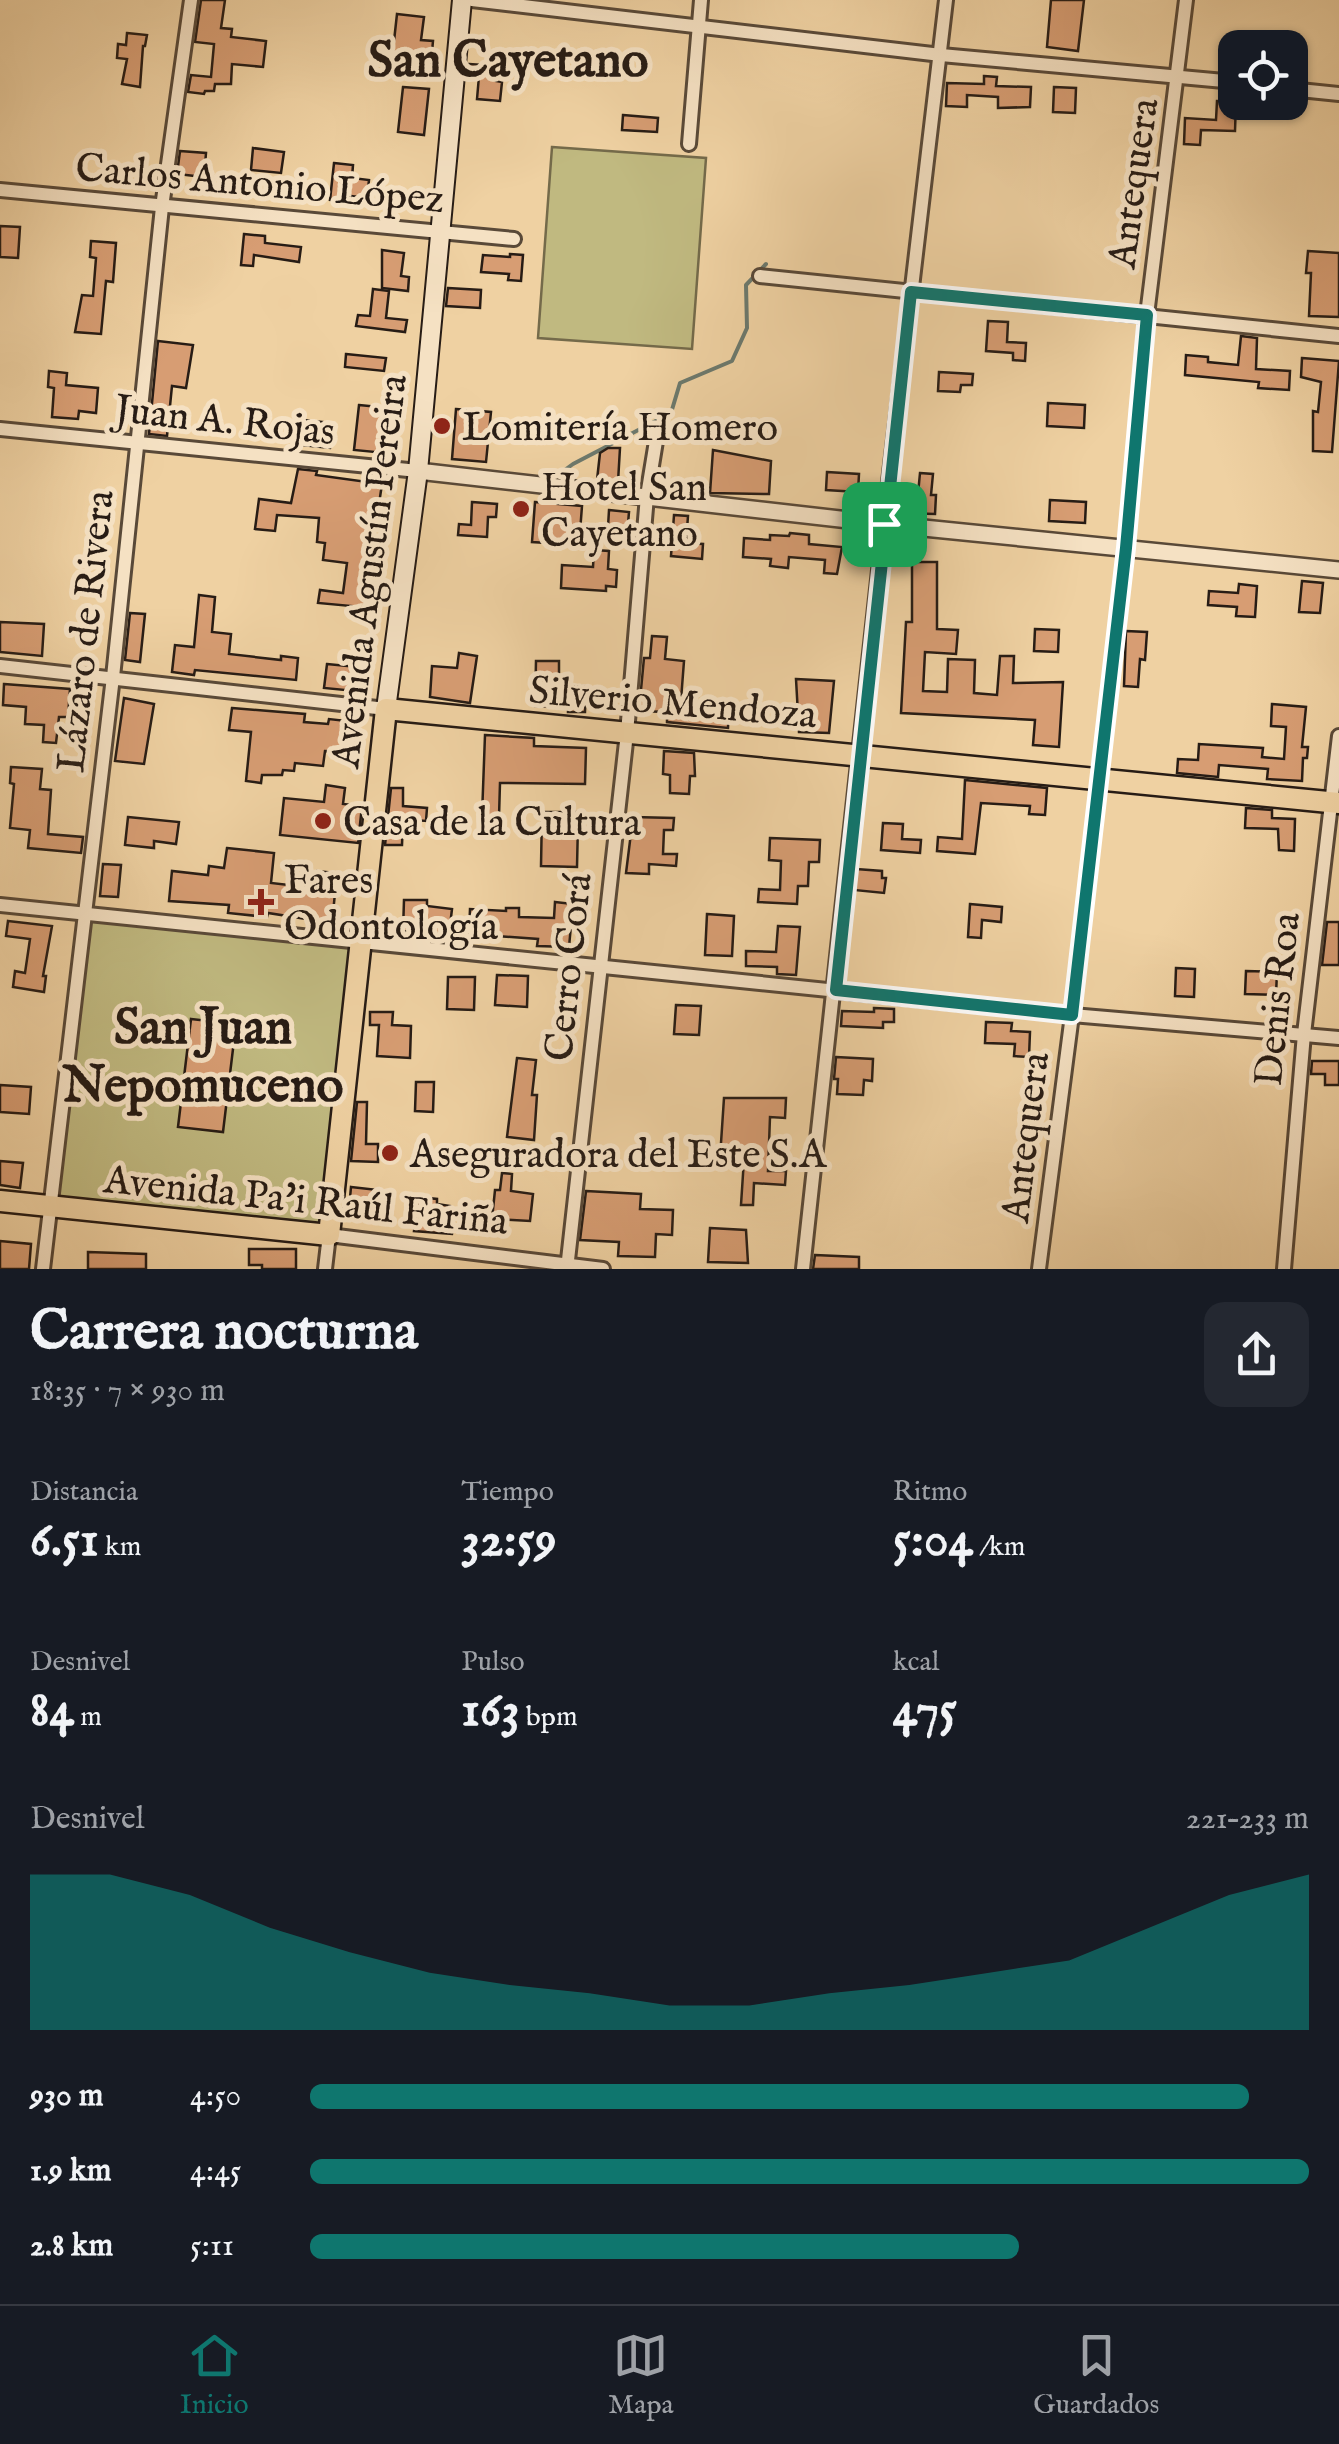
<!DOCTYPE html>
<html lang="es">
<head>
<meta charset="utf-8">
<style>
  :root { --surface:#171b24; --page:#242831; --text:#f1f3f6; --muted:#9ea1a6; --line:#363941; --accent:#0f766e }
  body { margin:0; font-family:"IM FELL English",serif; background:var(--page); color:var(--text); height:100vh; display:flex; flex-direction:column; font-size:38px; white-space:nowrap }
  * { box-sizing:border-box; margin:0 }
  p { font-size:32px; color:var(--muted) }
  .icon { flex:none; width:55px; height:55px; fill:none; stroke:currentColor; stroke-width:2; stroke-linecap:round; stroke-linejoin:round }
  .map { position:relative; height:1269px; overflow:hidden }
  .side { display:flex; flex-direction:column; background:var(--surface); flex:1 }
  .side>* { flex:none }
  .buttons { position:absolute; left:1218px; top:30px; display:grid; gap:20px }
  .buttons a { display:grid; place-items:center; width:90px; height:90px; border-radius:20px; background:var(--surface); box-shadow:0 2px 8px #0004; font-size:50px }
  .pin { position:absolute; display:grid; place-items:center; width:85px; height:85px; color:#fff; margin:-42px; border-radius:20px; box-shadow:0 5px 15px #0006 }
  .round { display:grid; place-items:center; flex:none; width:105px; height:105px; border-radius:20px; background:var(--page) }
  .head { display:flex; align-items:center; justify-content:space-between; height:170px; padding:0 30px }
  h1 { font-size:55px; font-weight:700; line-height:75px }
  .stats { display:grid; grid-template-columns:repeat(3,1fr); gap:15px; height:170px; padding:10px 30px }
  .stats div { display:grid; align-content:center }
  .stats b { font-size:50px; font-weight:700 }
  .stats small { font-size:28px; font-weight:400 }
  .stats p { font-size:28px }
  .chart { height:280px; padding:20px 30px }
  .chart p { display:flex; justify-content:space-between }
  .chart svg { width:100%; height:180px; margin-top:10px; fill:var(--accent); opacity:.7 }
  ul { padding:0 30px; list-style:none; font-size:32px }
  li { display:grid; grid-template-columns:160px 120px 1fr; align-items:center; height:75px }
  li i { height:25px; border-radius:12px; background:var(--accent) }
  .menu { display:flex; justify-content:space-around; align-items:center; height:140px; border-top:2px solid var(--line); background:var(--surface); font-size:28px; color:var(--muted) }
  .menu a { display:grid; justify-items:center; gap:5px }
  .menu .current { color:var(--accent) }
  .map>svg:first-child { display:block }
  .green { fill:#c0b980; stroke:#746a4a; stroke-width:2.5 }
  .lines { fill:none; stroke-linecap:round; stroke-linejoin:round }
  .stream { stroke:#6c796d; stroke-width:4 }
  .building { fill:#d79d73; stroke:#271c15; stroke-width:2.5 }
  .minor-casing { stroke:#594938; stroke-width:18 }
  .tertiary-casing { stroke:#594938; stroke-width:20 }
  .secondary-casing { stroke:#271c15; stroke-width:22 }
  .trunk-casing { stroke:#271c15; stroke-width:25 }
  .minor { stroke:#f5e1c3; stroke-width:12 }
  .tertiary { stroke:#f5e1c3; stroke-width:15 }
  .secondary { stroke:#f5e1c3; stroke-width:18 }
  .trunk { stroke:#efd1a2; stroke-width:20 }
  .route-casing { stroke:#fff; stroke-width:20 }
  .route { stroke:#0f766e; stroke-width:12 }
  .poi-dot { fill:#8f2418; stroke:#f5e1c3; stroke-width:4 }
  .labels { text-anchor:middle; stroke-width:10; stroke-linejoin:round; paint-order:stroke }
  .street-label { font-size:40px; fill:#271c15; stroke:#f5e1c3 }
  .poi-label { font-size:40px; fill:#271c15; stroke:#f5e1c3; text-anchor:start }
  .district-label { font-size:50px; font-weight:bold; fill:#271c15; stroke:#f5e1c3 }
</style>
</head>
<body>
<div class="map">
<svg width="1339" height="1269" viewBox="0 0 1339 1269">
  <rect width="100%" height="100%" fill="#efd1a2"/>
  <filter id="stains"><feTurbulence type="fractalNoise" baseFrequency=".002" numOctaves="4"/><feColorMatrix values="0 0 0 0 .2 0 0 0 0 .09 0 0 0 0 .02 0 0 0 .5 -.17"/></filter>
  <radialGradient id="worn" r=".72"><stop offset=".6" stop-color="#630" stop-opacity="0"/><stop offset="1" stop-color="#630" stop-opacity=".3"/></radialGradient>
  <g class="green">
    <polygon points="552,147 706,158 692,349 538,338"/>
    <polygon points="88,917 359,946 327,1231 52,1204"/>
  </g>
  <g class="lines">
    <polyline class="stream" points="551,480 573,464 671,413 680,383 732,361 747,328 746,285 766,264"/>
  </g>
  <g class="building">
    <polygon points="201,0 225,0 221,28 232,29 231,37 266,41 263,67 232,64 231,84 215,84 214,91 205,91 204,94 188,92 191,75 211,77 214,44 195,42"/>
    <polygon points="1051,0 1084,0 1078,51 1047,47"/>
    <polygon points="397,14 424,17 421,40 433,41 431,63 392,59"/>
    <polygon points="127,33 147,35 145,46 143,46 140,87 122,84 127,59 117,58 118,44 126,45"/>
    <polygon points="469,64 497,66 496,81 502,82 500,101 477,99 479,76 468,75"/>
    <polygon points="984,76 997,77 996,86 1031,87 1030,107 998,108 998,97 967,95 967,107 946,106 947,83 984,84"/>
    <polygon points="403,87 429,89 424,135 398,132"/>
    <polygon points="1054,87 1076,88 1075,113 1053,112"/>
    <polygon points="1217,101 1236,102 1235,131 1201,130 1200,145 1184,144 1185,118 1216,120"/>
    <polygon points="623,115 658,118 657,132 622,130"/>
    <polygon points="253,148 284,152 281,173 251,170"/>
    <polygon points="180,151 206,153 204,177 177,174"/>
    <polygon points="334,163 353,165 352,178 369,180 367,198 350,196 349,202 330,200"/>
    <polygon points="0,226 20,227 18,258 0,257"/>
    <polygon points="244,234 265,236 265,243 301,247 299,262 254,255 253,266 241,265"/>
    <polygon points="91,241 116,243 113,282 106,281 101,334 75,332 82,295 93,296 96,258 90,257"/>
    <polygon points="382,250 404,253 401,276 409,277 408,291 382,288"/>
    <polygon points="1308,251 1339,253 1339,317 1309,316 1311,273 1306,273"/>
    <polygon points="510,254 523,255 521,281 508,280 509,274 481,272 483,255 510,257"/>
    <polygon points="448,288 481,290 480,308 446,306"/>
    <polygon points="373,289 389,291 386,318 407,320 405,332 356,326 358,315 370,316"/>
    <polygon points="988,321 1008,322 1007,342 1026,343 1025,361 1013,360 1013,353 986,351"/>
    <polygon points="1241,336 1257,338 1256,369 1290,371 1289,390 1258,388 1259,382 1185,375 1186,355 1208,357 1208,362 1238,365"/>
    <polygon points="158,341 193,345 186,388 172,386 167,436 149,434"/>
    <polygon points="346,354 386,358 384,371 345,367"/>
    <polygon points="1302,358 1339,361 1332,452 1313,451 1313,411 1318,412 1321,382 1301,377"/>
    <polygon points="49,371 67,373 66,385 98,388 96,413 79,411 78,419 52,417 54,388 48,387"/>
    <polygon points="939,372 973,374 972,385 961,385 960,392 938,391"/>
    <polygon points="1048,403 1085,405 1084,428 1047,426"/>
    <polygon points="359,405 390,408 385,453 354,450"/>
    <polygon points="456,409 491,412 486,462 452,459"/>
    <polygon points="303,420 333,423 330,448 300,445"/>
    <polygon points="608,448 620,448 618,482 597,480 600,453"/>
    <polygon points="713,450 771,461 769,494 710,493"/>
    <polygon points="298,469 317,471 316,475 382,484 372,550 375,550 371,584 375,584 372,608 318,603 320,590 343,593 347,563 323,560 325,543 317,542 319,518 277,515 275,531 255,529 259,499 291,503"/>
    <polygon points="827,472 859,474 858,492 826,490"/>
    <polygon points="920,473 933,474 931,495 936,495 935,514 900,513 900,494 918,494"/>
    <polygon points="1050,500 1086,502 1085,523 1049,521"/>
    <polygon points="472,502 497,504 496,517 488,517 487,537 458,535 459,524 471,525"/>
    <polygon points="535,502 582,506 579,545 532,542"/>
    <polygon points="609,510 629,512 626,546 607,544"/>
    <polygon points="674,515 688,516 686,543 703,544 702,559 671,556"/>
    <polygon points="790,533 809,535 809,544 842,547 837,574 824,573 825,560 789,557 788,568 770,566 771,559 743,557 744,538 770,540 770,535 789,536"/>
    <polygon points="594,550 609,551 608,569 617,570 616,587 606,586 606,591 561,588 562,565 593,567"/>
    <polygon points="912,562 937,562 937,629 958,630 956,654 925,652 923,691 947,692 948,659 975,660 974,693 997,695 1000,656 1014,656 1013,683 1063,682 1059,747 1033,745 1035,720 901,713 906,622 912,622"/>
    <polygon points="1302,581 1323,583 1320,613 1299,612"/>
    <polygon points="1239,584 1257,586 1255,617 1236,616 1237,607 1208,605 1209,591 1238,593"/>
    <polygon points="199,595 215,597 212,632 231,634 229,654 281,660 281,656 298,658 296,680 195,670 194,675 172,672 175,645 194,647"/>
    <polygon points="130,613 145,614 140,662 125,660"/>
    <polygon points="0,622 44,624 42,656 0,652"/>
    <polygon points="1035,629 1059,630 1058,652 1034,651"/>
    <polygon points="1126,631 1147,632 1145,660 1140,659 1138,687 1124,686"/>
    <polygon points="652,636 667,637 665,659 684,661 681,700 693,701 693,705 729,706 728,728 667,722 667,712 639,711 644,658 650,658"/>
    <polygon points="459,653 477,656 470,703 430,697 432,666 457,668"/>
    <polygon points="536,661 559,661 559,685 586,686 585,712 568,712 568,707 535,706"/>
    <polygon points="327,664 358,667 355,691 324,688"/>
    <polygon points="796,679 834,681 829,733 799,732"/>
    <polygon points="4,684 70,689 68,717 59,717 56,743 43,742 44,725 25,724 26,707 3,705"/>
    <polygon points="124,698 154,704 144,764 115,761"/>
    <polygon points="1272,704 1306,707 1302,747 1308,747 1307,758 1303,758 1302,781 1267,779 1268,769 1219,765 1218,777 1177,773 1178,759 1198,760 1199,744 1263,748 1262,757 1284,759 1286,727 1271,726"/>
    <polygon points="232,708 305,714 304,722 328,724 329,719 356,722 353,752 325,751 323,766 295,763 294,771 283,770 282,775 262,775 261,783 246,781 251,732 229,730"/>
    <polygon points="485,735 534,738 534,746 586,748 585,784 500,783 499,817 482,816"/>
    <polygon points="664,751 694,753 695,776 690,776 689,794 670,793 670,775 663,774"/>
    <polygon points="11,767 42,769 40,789 51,790 48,834 83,837 81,853 28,848 30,830 10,828 14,784 10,783"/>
    <polygon points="965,780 1047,788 1045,815 1029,814 1030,806 981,803 975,854 937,851 938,837 962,839"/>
    <polygon points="326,785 345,788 343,804 362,806 358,843 280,835 284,798 324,802"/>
    <polygon points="391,788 403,788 403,806 427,808 426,821 403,819 402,845 385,845"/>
    <polygon points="1246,808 1272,810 1272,818 1295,819 1294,851 1279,850 1278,829 1245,828"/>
    <polygon points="542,812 582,812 582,823 578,823 577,867 541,866"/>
    <polygon points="128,817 179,822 176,844 154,841 154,848 125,845"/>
    <polygon points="633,817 674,818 673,830 664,830 663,854 677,854 676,866 649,864 649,874 626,873"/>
    <polygon points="883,823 903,824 902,839 921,840 920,853 881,850"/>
    <polygon points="770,838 820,840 819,862 809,862 808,886 798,886 797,904 758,902 759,889 780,890 781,861 769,860"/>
    <polygon points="227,848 274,853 271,883 315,888 317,871 337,873 332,923 268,913 267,917 228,913 229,905 169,901 172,871 208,875 209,866 224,868"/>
    <polygon points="103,864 121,865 118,897 100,896"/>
    <polygon points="856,869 882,871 882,878 886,878 884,893 854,890"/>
    <polygon points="404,900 427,900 427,906 452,909 449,934 403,931"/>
    <polygon points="555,902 573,904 569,947 537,946 538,939 469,934 470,909 506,911 506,908 519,908 519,917 554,918"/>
    <polygon points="970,904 1002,907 1001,922 982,920 981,938 968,937"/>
    <polygon points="707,914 734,916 732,956 705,955"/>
    <polygon points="8,921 52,926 43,976 46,976 44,992 13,987 15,971 25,973 30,939 6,936"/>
    <polygon points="1327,922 1339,922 1339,965 1322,965"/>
    <polygon points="778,926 800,927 796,975 777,974 777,967 746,966 746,951 776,952"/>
    <polygon points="1176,968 1195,969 1194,997 1175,996"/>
    <polygon points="1246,971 1277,972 1276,995 1245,994"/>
    <polygon points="497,975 528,976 527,1007 495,1005"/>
    <polygon points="448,977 475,977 474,1010 447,1009"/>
    <polygon points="676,1005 701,1006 699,1035 674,1034"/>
    <polygon points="874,1008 894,1009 894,1022 883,1022 883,1028 841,1026 842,1011 874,1012"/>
    <polygon points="370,1012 393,1012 392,1025 411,1026 410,1058 377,1056 379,1025 370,1025"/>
    <polygon points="191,1019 236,1024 223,1132 178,1127"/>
    <polygon points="986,1022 1012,1023 1011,1031 1030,1032 1029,1057 1014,1056 1015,1044 985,1043"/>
    <polygon points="836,1057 873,1059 872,1081 864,1080 863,1095 837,1094 838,1079 834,1079"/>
    <polygon points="517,1058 536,1060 532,1095 537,1095 534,1140 507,1137"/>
    <polygon points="1312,1061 1339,1061 1339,1085 1325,1085 1325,1074 1311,1074"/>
    <polygon points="416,1082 434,1082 433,1112 415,1111"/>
    <polygon points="0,1085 31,1087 29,1114 0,1112"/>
    <polygon points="724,1098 786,1098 785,1118 770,1117 768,1171 786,1171 785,1185 754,1183 753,1205 741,1205 744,1159 720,1158"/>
    <polygon points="357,1102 367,1102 366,1144 378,1144 378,1162 351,1161"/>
    <polygon points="0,1161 23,1163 20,1188 0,1185"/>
    <polygon points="502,1173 512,1174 511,1191 533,1194 530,1221 492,1219 495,1190 500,1190"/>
    <polygon points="351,1187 387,1191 385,1213 349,1209"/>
    <polygon points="586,1191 641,1194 640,1209 673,1210 672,1235 656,1234 655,1257 618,1256 619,1242 580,1240"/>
    <polygon points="418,1197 437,1199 437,1204 450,1206 448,1220 454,1220 452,1234 414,1231"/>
    <polygon points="710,1228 746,1230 748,1263 708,1262"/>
    <polygon points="0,1241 31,1244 29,1269 0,1269"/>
    <polygon points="249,1249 296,1249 296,1269 262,1269 262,1265 249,1265"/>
    <polygon points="88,1252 146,1254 146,1269 88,1269"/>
    <polygon points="815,1255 859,1257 859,1269 813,1269"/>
  </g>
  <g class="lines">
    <defs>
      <g id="minor">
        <polyline points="472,0 941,55 1235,82"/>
        <polyline points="1290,89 1339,94"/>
        <polyline points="689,144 701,0"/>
        <polyline points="0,190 514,239"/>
        <polyline points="760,276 1339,336"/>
        <polyline points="0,429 418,471"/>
        <polyline points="0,666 386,709"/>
        <polyline points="0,905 1072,1015 1339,1038"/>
        <polyline points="43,1269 113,677 162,207 191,0"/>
        <polyline points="325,1269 329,1235 603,1269"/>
        <polyline points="567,1269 627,733 647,496 658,429"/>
        <polyline points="803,1269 884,524 946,0"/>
        <polyline points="1039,1269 1072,1015 1126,548 1147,315 1186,0"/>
        <polyline points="1284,1269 1304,1034 1339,736"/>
      </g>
      <polyline id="tertiary" points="418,471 884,524 1339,570"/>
      <polyline id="secondary" points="386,709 418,471 462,0"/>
      <polyline id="trunk" points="0,1201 329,1235 386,709 1339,803"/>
    </defs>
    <use href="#minor" class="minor-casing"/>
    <use href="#tertiary" class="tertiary-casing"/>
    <use href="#secondary" class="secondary-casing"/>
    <use href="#trunk" class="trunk-casing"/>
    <use href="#minor" class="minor"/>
    <use href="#tertiary" class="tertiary"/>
    <use href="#secondary" class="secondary"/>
    <use href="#trunk" class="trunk"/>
  </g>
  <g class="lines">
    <defs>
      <polygon id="route" points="911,292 1147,315 1126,548 1072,1015 836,990"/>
    </defs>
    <use href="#route" class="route-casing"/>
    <use href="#route" class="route"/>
  </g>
  <g class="poi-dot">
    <circle cx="442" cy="426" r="10"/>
    <circle cx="521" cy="509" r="10"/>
    <circle cx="323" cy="821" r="10"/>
    <path d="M256 887h10v10h10v10h-10v10h-10v-10h-10v-10h10z"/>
    <circle cx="390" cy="1153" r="10"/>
  </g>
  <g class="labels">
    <g class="street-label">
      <text transform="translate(260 182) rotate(5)" y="14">Carlos Antonio López</text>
      <text transform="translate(1132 183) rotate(-82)" y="14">Antequera</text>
      <text transform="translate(225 419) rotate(6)" y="14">Juan A. Rojas</text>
      <text transform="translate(368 571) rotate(-83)" y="14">Avenida Agustín Pereira</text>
      <text transform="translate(84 631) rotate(-84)" y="14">Lázaro de Rivera</text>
      <text transform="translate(673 701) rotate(5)" y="14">Silverio Mendoza</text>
      <text transform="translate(567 967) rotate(-84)" y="14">Cerro Corá</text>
      <text transform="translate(1276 999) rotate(-84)" y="14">Denis Roa</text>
      <text transform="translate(1024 1137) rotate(-83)" y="14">Antequera</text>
      <text transform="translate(306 1199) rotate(6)" y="14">Avenida Pa'i Raúl Fariña</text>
    </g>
    <g class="poi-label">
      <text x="462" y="440">Lomitería Homero</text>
      <text x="541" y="500">Hotel San<tspan x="541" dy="46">Cayetano</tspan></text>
      <text x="343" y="835">Casa de la Cultura</text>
      <text x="284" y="893">Fares<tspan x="284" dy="46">Odontología</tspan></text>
      <text x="410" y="1167">Aseguradora del Este S.A</text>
    </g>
    <g class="district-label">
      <text x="508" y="76">San Cayetano</text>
      <text x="203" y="1043">San Juan<tspan x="203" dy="58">Nepomuceno</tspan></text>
    </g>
  </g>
  <rect width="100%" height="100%" filter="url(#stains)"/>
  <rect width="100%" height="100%" fill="url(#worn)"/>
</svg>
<div class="buttons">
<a><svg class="icon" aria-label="locate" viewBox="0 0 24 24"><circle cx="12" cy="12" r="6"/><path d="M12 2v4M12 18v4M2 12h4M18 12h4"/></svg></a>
</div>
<div class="pin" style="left:884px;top:524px;background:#1e9e55"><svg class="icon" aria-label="arrive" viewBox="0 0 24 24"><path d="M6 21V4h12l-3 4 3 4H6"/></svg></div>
</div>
<section class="side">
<div class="head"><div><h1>Carrera nocturna</h1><p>18:35 · 7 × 930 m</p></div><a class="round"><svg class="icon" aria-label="share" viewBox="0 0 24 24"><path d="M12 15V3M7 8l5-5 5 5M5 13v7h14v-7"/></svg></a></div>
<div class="stats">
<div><p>Distancia</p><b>6.51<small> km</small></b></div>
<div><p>Tiempo</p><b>32:59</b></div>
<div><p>Ritmo</p><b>5:04<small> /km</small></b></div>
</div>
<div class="stats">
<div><p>Desnivel</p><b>84<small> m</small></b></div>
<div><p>Pulso</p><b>163<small> bpm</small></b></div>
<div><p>kcal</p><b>475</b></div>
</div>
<div class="chart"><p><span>Desnivel</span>221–233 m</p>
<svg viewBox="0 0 160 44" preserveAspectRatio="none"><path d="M0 44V6L10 6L20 11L30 19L40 25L50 30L60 33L70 35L80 38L90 38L100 35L110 33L120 30L130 27L140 19L150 11L160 6V44z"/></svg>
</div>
<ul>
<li><b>930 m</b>4:50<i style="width:94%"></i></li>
<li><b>1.9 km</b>4:45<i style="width:100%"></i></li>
<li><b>2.8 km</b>5:11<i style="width:71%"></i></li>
</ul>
</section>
<nav class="menu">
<a class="current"><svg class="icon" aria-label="home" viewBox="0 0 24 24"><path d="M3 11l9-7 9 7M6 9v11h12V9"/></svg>Inicio</a>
<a><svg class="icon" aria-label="map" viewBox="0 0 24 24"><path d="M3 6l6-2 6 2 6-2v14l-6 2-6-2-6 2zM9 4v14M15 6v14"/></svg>Mapa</a>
<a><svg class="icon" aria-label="saved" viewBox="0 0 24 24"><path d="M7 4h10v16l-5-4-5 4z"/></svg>Guardados</a>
</nav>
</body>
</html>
